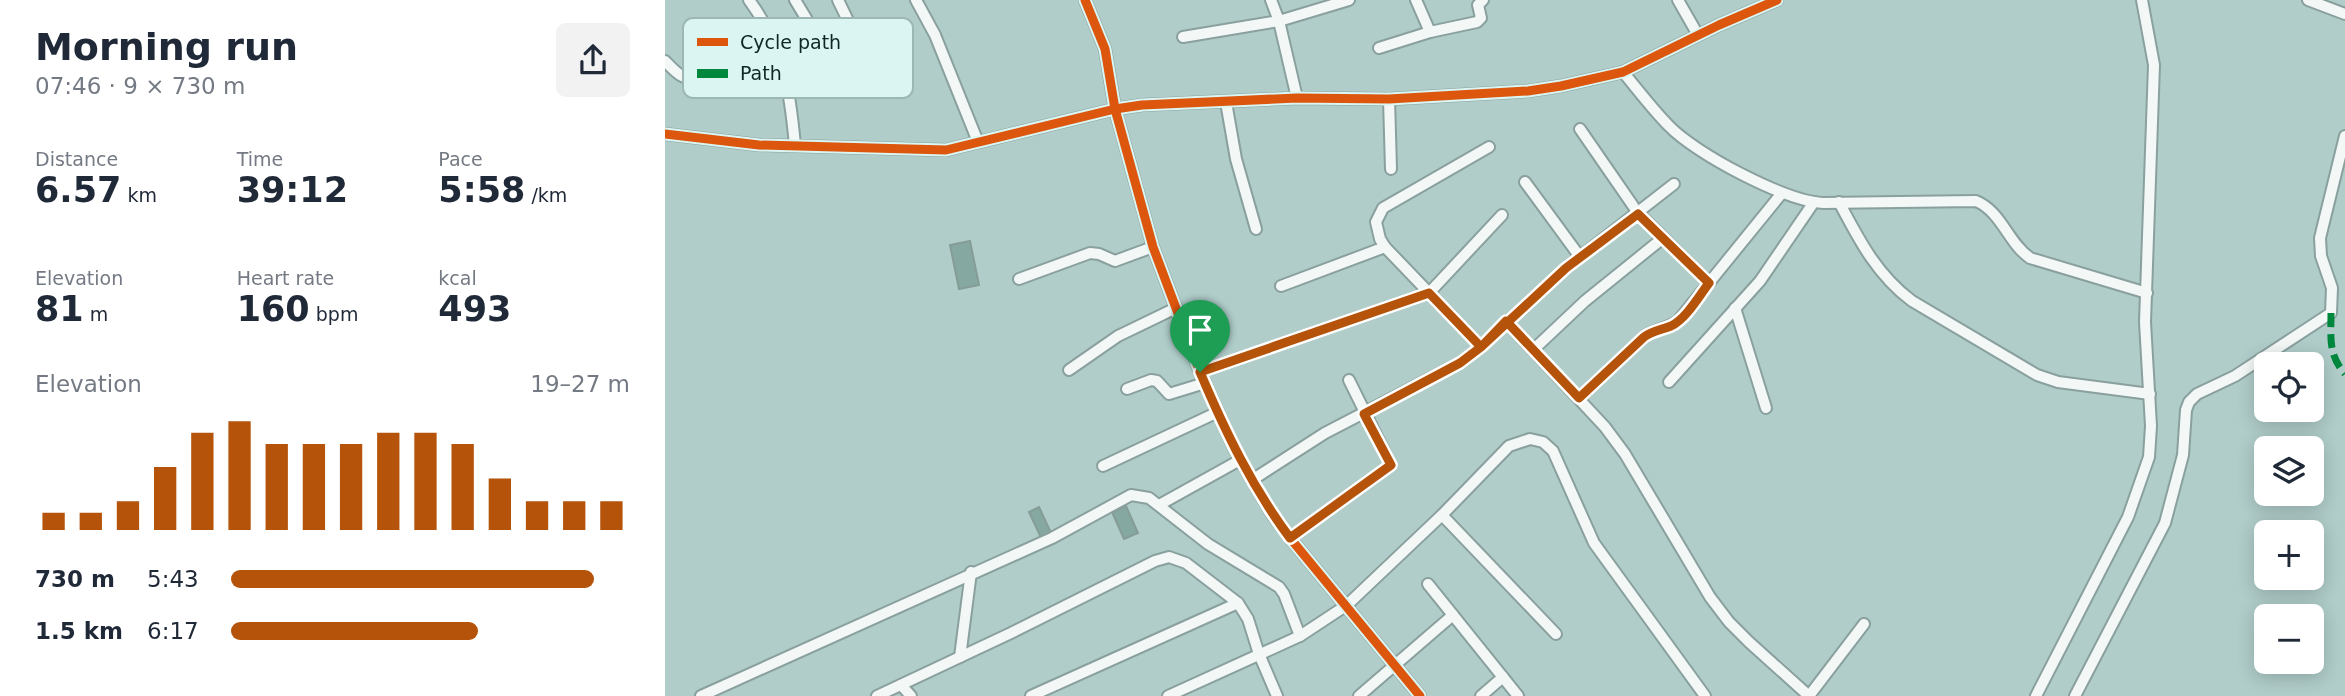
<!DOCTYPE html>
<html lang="en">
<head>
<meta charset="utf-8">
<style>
  :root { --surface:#fff; --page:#f2f2f3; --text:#1f2937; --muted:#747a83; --accent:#b45309 }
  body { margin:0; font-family:"DejaVu Sans",sans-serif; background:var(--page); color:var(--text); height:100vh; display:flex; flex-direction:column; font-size:26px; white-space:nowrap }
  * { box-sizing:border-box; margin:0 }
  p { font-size:23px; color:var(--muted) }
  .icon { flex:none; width:38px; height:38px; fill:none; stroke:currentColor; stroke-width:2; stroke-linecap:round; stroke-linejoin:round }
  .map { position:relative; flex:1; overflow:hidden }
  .details { display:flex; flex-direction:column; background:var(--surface); width:665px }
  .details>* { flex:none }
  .tools { position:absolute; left:1589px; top:352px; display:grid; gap:14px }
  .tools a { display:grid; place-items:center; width:70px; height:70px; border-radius:10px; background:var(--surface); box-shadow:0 4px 18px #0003; font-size:35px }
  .pin { position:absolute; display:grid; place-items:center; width:60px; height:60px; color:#fff; margin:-72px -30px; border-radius:50% 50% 50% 0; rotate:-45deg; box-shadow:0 0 7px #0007 }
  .pin .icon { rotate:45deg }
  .round { display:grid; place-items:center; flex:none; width:74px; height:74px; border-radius:10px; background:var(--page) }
  .head { display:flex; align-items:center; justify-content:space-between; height:119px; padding:0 35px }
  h1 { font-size:38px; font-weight:600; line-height:52px }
  .stats { display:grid; grid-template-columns:repeat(3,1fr); gap:10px; height:119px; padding:7px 35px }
  .stats div { display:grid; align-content:center }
  .stats b { font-size:35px; font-weight:600 }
  .stats small { font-size:19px; font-weight:400 }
  .stats p { font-size:19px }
  .chart { height:196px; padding:14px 35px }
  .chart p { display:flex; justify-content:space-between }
  .chart svg { width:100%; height:126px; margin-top:7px; stroke:var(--accent); stroke-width:6 }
  ul { padding:0 35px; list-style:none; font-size:23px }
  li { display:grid; grid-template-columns:112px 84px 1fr; align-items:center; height:52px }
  li i { height:18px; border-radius:9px; background:var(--accent) }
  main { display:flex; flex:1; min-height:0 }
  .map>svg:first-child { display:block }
  .building { fill:#85a8a0; stroke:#869c97; stroke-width:2 }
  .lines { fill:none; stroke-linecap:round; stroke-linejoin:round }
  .street-casing { stroke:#89a09e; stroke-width:14 }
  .street { stroke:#f3f8f7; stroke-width:10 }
  .quiet { stroke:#00873e; stroke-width:7; stroke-dasharray:14 7; stroke-linecap:butt }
  .cycleway-casing { stroke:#daf5f2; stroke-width:13 }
  .cycleway { stroke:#dd560d; stroke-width:9 }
  .route-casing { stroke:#fff; stroke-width:14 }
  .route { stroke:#b45309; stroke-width:9 }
  .key { fill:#daf5f2; stroke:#9db7b4; stroke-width:2 }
  .key-label { font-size:19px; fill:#0f2624 }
</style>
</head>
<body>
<main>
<section class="details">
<div class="head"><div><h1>Morning run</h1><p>07:46 · 9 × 730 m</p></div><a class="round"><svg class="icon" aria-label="share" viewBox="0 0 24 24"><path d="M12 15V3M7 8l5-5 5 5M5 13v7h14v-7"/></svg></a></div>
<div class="stats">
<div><p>Distance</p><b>6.57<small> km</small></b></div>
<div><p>Time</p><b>39:12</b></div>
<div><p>Pace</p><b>5:58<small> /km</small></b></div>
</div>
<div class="stats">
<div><p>Elevation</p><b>81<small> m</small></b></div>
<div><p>Heart rate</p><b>160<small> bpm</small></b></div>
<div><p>kcal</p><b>493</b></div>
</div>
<div class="chart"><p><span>Elevation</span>19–27 m</p>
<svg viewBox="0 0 160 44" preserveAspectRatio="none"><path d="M5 44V38M15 44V38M25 44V34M35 44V22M45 44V10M55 44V6M65 44V14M75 44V14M85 44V14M95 44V10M105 44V10M115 44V14M125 44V26M135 44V34M145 44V34M155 44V34"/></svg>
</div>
<ul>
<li><b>730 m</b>5:43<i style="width:91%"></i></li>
<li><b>1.5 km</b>6:17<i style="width:62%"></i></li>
</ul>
</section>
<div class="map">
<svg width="1680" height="696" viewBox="0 0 1680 696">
  <rect width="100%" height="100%" fill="#b0cdca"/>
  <g class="building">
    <polygon points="305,241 314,285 294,289 285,245"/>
    <polygon points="461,506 473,533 459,539 447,512"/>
    <polygon points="374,507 387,535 377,540 364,512"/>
  </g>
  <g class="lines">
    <defs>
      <g id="street">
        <path d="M84,0C119,47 125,90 130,146"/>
        <polyline points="130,0 150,33"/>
        <polyline points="173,0 207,70"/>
        <polyline points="251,0 270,35 313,142"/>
        <polyline points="420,0 440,49 450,109 488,247 535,372 569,448 605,511 625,538 755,696"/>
        <polyline points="606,0 614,21 632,98"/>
        <polyline points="751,0 765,32"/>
        <polyline points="1013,0 1033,35"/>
        <polyline points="1643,0 1680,14"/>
        <polyline points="518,37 614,21 684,0"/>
        <polyline points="714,48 765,32 812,22 816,18 813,5 818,0"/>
        <path d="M0,61C5,66 11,73 17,76C41,88 88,54 110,42"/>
        <path d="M958,72C973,90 988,110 1004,126C1031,154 1120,201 1158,203L1311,201C1337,212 1343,243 1365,258L1482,293"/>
        <polyline points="724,99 726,169"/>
        <polyline points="561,102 571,159 591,229"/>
        <polyline points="915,129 973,213 1044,283"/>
        <polyline points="0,134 94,145 281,150 450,109 477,105 632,98 724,99 863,91 896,86 958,72 1054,25 1112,0"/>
        <polyline points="860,182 915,257"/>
        <path d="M1174,202C1194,240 1212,275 1247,301L1372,375L1393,382L1485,394"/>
        <polyline points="354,279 425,253 434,254 450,261 488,247"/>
        <polyline points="616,286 720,247"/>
        <polyline points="1070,308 1101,408"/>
        <polyline points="841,321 940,427 960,454 1045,597 1064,622 1084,642 1144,696"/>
        <polyline points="816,347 720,247 715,239 711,222 718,208 824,147"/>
        <polyline points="868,350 920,301 998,238"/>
        <polyline points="404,370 453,336 511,308"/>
        <polyline points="535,372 764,293 837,215"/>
        <polyline points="1004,382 1095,281 1149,202"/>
        <polyline points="462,389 486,380 492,381 504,394 540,383"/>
        <path d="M914,398L979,337C989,329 1002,329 1013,321L1117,193"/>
        <polyline points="438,466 553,412"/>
        <polyline points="587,480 660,433 795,363 816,347 901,268 1009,184"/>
        <polyline points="494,505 575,460"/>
        <polyline points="777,515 891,634"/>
        <polyline points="625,538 726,465 684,380"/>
        <polyline points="763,584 853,696"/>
        <polyline points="295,657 306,572"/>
        <polyline points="236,685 246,696"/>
        <polyline points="36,696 387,538 466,495 484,498 543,544 614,587 619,594 635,636"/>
        <polyline points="212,696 346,633 490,561 504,557 521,563 573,603 583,619 594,654 612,696"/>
        <polyline points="366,696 573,603"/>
        <polyline points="503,696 635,636 682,605 777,515 844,446 865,439 878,442 888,451 929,543 1040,696"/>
        <polyline points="694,696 788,615"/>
        <polyline points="816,696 838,677"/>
        <polyline points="1144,696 1199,624"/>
        <polyline points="1371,696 1463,517 1484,457 1486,426 1480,322 1489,65 1477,0"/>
        <polyline points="1410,696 1500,523 1518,455 1521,410 1524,402 1532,394 1570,376 1666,313 1667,288 1656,256 1655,238 1680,136"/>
      </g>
    </defs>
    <use href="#street" class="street-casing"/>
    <use href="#street" class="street"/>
    <path class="quiet" d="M1666,313C1666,339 1663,354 1680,374"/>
    <defs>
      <g id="cycleway">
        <polyline points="420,0 440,49 450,109 488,247 535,372 569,448 605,511 625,538 755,696"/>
        <polyline points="0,134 94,145 281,150 450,109 477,105 632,98 724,99 863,91 896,86 958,72 1054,25 1112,0"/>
      </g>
    </defs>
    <use href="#cycleway" class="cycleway-casing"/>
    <use href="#cycleway" class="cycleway"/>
  </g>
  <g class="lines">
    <defs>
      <path id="route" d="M535,372C560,431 587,487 625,538L726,465L699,414L795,363L816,347L901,268L973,214L1044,283C1034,296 1021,319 1006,326C996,330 987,331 979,337L914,398L841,321L816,347L764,293L535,372"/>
    </defs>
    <use href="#route" class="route-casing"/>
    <use href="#route" class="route"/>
  </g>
  <rect x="18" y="18" width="230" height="80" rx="10" class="key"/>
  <rect x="32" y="38" width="31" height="8" fill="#dd560d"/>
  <rect x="32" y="69" width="31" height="9" fill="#00873e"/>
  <g class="key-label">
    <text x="75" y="49">Cycle path</text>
    <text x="75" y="80">Path</text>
  </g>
</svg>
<div class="tools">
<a><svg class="icon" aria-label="locate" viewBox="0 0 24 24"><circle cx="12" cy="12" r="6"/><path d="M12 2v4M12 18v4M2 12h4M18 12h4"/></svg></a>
<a><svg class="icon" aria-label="layers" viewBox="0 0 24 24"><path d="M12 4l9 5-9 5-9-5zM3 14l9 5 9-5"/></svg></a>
<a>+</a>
<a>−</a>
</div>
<div class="pin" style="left:535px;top:372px;background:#1e9e55"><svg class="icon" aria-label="arrive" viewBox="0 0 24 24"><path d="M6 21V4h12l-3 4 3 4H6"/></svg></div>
</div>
</main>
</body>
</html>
